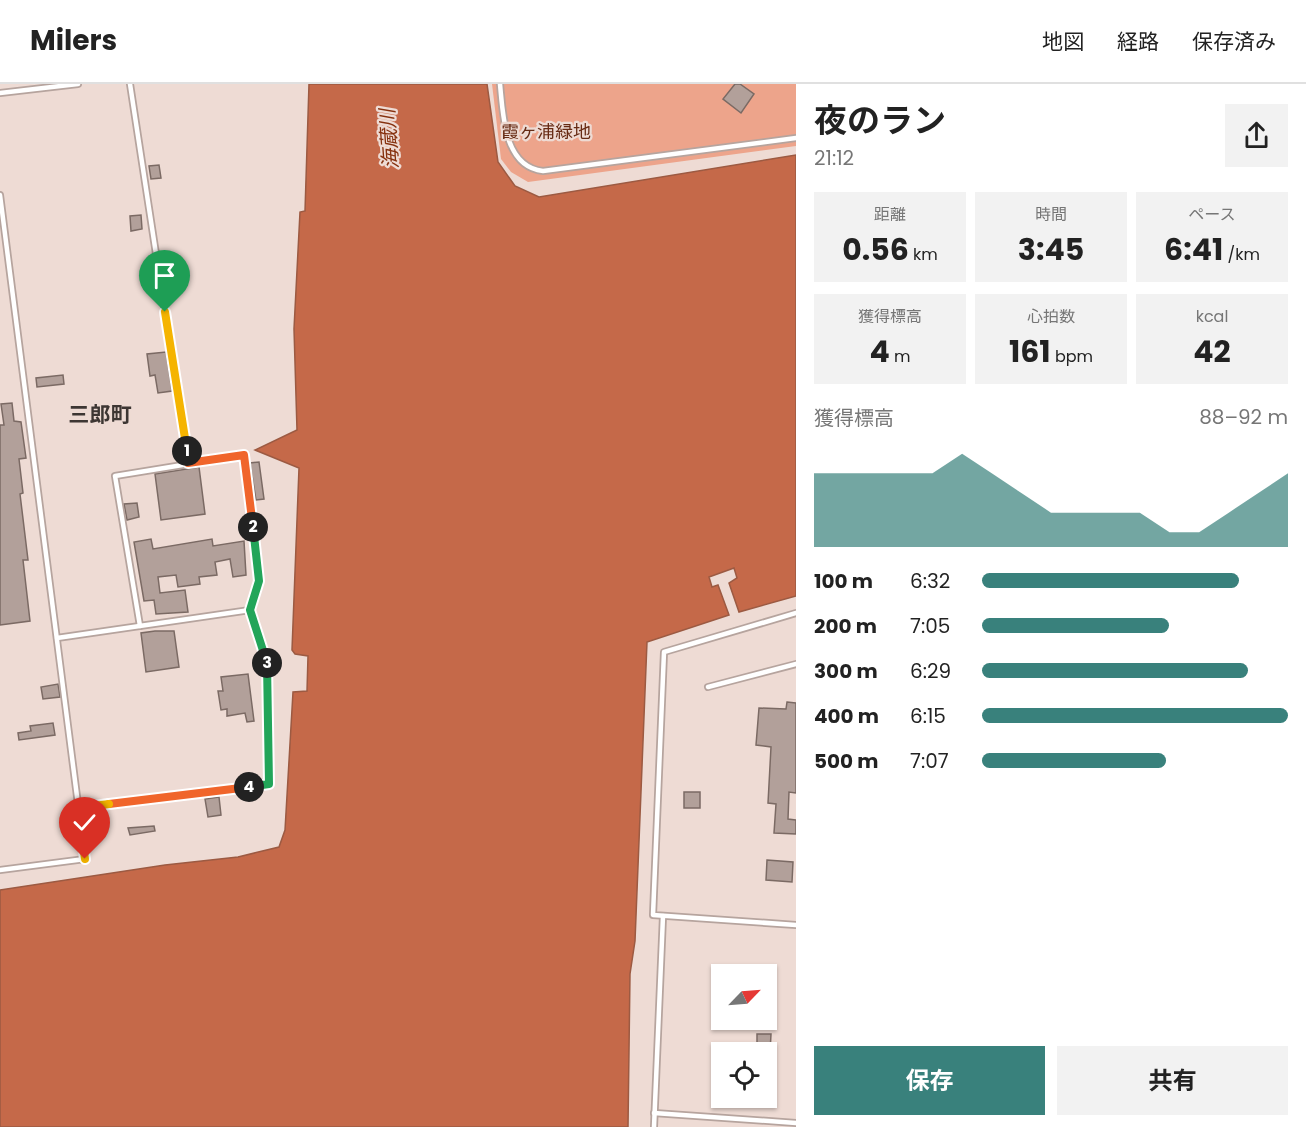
<!DOCTYPE html>
<html lang="ja">
<head>
<meta charset="utf-8">
<style>
  :root { --surface:#fff; --page:#f2f2f2; --text:#222; --muted:#767676; --line:#e0e0e0; --accent:#39817c }
  body { margin:0; font-family:Poppins,"Noto Sans JP",sans-serif; background:var(--page); color:var(--text); height:100vh; display:flex; flex-direction:column; font-size:22px; white-space:nowrap }
  * { box-sizing:border-box; margin:0 }
  p { font-size:20px; color:var(--muted) }
  .icon { flex:none; width:33px; height:33px; fill:none; stroke:currentColor; stroke-width:2; stroke-linecap:round; stroke-linejoin:round }
  .map { position:relative; flex:1; overflow:hidden }
  .sheet { display:flex; flex-direction:column; background:var(--surface); width:510px }
  .sheet>* { flex:none }
  .needle { width:39px; rotate:65deg }
  .fabs { position:absolute; left:711px; top:880px; display:grid; gap:12px }
  .fabs a { display:grid; place-items:center; width:66px; height:66px; border-radius:0px; background:var(--surface); box-shadow:0 2px 4px #0004; font-size:30px }
  .pin { position:absolute; display:grid; place-items:center; width:51px; height:51px; color:#fff; margin:-62px -26px; border-radius:50% 50% 50% 0; rotate:-45deg; box-shadow:0 0 6px #0007 }
  .pin .icon { rotate:45deg }
  .km { position:absolute; width:30px; height:30px; margin:-15px; border-radius:50%; background:#222; color:#fff; font-size:16px; line-height:30px; text-align:center }
  .round { display:grid; place-items:center; flex:none; width:63px; height:63px; border-radius:0px; background:var(--page) }
  .summary { display:flex; align-items:center; justify-content:space-between; height:102px; padding:0 18px }
  h1 { font-size:33px; font-weight:700; line-height:45px }
  .metrics { display:grid; grid-template-columns:repeat(3,1fr); gap:9px; height:102px; padding:6px 18px }
  .metrics div { display:grid; align-content:center; border-radius:0px; background:var(--page); text-align:center }
  .metrics b { font-size:30px; font-weight:700 }
  .metrics small { font-size:16px; font-weight:400 }
  .metrics p { font-size:16px }
  .chart { height:168px; padding:12px 18px }
  .chart p { display:flex; justify-content:space-between }
  .chart svg { width:100%; height:108px; margin-top:6px; fill:var(--accent); opacity:.7 }
  .button { display:flex; gap:12px; margin-top:auto; padding:12px 18px }
  .button a { flex:1; height:69px; border-radius:0px; background:var(--accent); color:#fff; font-size:24px; font-weight:700; line-height:69px; text-align:center }
  .button a+a { background:var(--page); color:var(--text) }
  ul { padding:0 18px; list-style:none; font-size:20px }
  li { display:grid; grid-template-columns:96px 72px 1fr; align-items:center; height:45px }
  li i { height:15px; border-radius:8px; background:var(--accent) }
  header { display:flex; align-items:center; gap:36px; box-sizing:border-box; height:84px; padding:0 30px; background:var(--surface); border-bottom:2px solid var(--line) }
  header strong { font-size:28px }
  nav { display:flex; gap:33px; margin-inline-start:auto; font-size:21px }
  main { display:flex; flex:1; min-height:0 }
  .map>svg:first-child { display:block }
  .green { fill:#eda48b }
  .water { fill:#c56949; stroke:#9c5a42; stroke-width:1.5 }
  .building { fill:#b2a09a; stroke:#7b6a64; stroke-width:1.5 }
  .lines { fill:none; stroke-linecap:round; stroke-linejoin:round }
  .lane-casing { stroke:#b6a49e; stroke-width:8 }
  .lane { stroke:#fff; stroke-width:4.5 }
  .split-1-casing { stroke:#fff; stroke-width:12 }
  .split-2-casing { stroke:#fff; stroke-width:12 }
  .split-3-casing { stroke:#fff; stroke-width:12 }
  .split-4-casing { stroke:#fff; stroke-width:12 }
  .split-5-casing { stroke:#fff; stroke-width:12 }
  .split-6-casing { stroke:#fff; stroke-width:12 }
  .split-1 { stroke:#f5b400; stroke-width:8 }
  .split-2 { stroke:#f0652b; stroke-width:8 }
  .split-3 { stroke:#22a559; stroke-width:8 }
  .split-4 { stroke:#22a559; stroke-width:8 }
  .split-5 { stroke:#f0652b; stroke-width:8 }
  .split-6 { stroke:#f5b400; stroke-width:8 }
  .labels { text-anchor:middle; stroke-width:4.5; stroke-linejoin:round; paint-order:stroke }
  .park-label { font-size:18px; fill:#672b14; stroke:#eedbd4 }
  .water-label { font-size:20px; font-style:italic; fill:#86310e; stroke:#eedbd4 }
  .quarter-label { font-size:21px; font-weight:bold; fill:#3d3633; stroke:#eedbd4 }
</style>
</head>
<body>
<header>
<strong>Milers</strong>
<nav><a>地図</a><a>経路</a><a>保存済み</a></nav>
</header>
<main>
<div class="map">
<svg width="796" height="1043" viewBox="0 0 796 1043">
  <rect width="100%" height="100%" fill="#eedbd4"/>
  <polygon class="green" points="492,0 796,0 796,62 528,98 511,88 501,75"/>
  <polygon class="water" points="309,0 487,0 498,78 515,102 539,113 796,71 796,512 739,528 729,499 737,494 734,484 709,493 712,503 718,501 729,531 647,558 635,857 630,890 628,1043 0,1043 0,806 165,781 238,773 279,763 285,746 293,608 307,607 308,572 295,570 292,566 299,384 255,366 297,346 294,245 300,128 305,127"/>
  <g class="building">
    <polygon points="735,0 740,0 754,10 741,29 723,15"/>
    <polygon points="159,81 161,94 151,95 149,82"/>
    <polygon points="141,131 142,145 131,147 130,132"/>
    <polygon points="166,268 172,307 158,309 155,291 150,292 147,270"/>
    <polygon points="63,291 64,300 37,303 36,294"/>
    <polygon points="12,319 14,337 21,338 26,374 19,375 23,409 20,410 28,476 23,476 30,537 0,541 0,341 4,341 1,320"/>
    <polygon points="259,378 264,415 256,416 250,379"/>
    <polygon points="199,383 205,430 161,436 155,390"/>
    <polygon points="137,419 139,433 127,436 124,420"/>
    <polygon points="151,455 153,465 212,455 213,462 244,457 246,491 233,493 230,475 215,478 217,491 199,493 200,500 178,503 176,491 158,493 160,509 185,506 188,528 156,530 154,516 144,517 134,458"/>
    <polygon points="155,547 174,547 179,583 146,588 141,549"/>
    <polygon points="248,590 254,637 247,638 245,629 227,632 227,625 221,626 218,607 223,607 221,593"/>
    <polygon points="58,600 60,613 43,615 41,603"/>
    <polygon points="787,618 796,619 796,709 789,708 788,735 796,736 796,750 774,749 776,720 768,719 771,663 756,661 759,624 786,625"/>
    <polygon points="53,639 55,651 19,656 18,649 31,647 30,642"/>
    <rect x="684" y="708" width="16" height="16"/>
    <polygon points="219,713 221,731 208,733 205,715"/>
    <polygon points="154,742 155,747 130,751 128,744"/>
    <polygon points="767,776 793,778 792,798 766,796"/>
    <polygon points="757,950 771,950 770,969 757,969"/>
  </g>
  <g class="lines">
    <defs>
      <g id="lane">
        <polyline points="130,0 188,379"/>
        <path d="M500,0C503,31 504,83 543,87L796,54"/>
        <polyline points="0,9 78,0"/>
        <polyline points="0,111 85,775 0,786"/>
        <polyline points="796,529 664,568 653,831 796,841"/>
        <polyline points="57,554 250,526"/>
        <polyline points="708,603 796,580"/>
        <polyline points="78,724 269,700 267,575 250,526 259,497 244,371 115,392 140,542"/>
        <polyline points="654,1029 796,1039"/>
        <polyline points="654,1043 663,832"/>
      </g>
    </defs>
    <use href="#lane" class="lane-casing"/>
    <use href="#lane" class="lane"/>
  </g>
  <g class="lines">
    <defs>
      <polyline id="split-1" points="165,228 187,367"/>
      <polyline id="split-2" points="187,367 188,379 244,371 253,443"/>
      <polyline id="split-3" points="253,443 259,497 250,526 267,579"/>
      <polyline id="split-4" points="249,703 269,700 267,579"/>
      <polyline id="split-5" points="109,720 249,703"/>
      <polyline id="split-6" points="85,775 78,724 109,720"/>
    </defs>
    <use href="#split-1" class="split-1-casing"/>
    <use href="#split-2" class="split-2-casing"/>
    <use href="#split-3" class="split-3-casing"/>
    <use href="#split-4" class="split-4-casing"/>
    <use href="#split-5" class="split-5-casing"/>
    <use href="#split-6" class="split-6-casing"/>
    <use href="#split-1" class="split-1"/>
    <use href="#split-2" class="split-2"/>
    <use href="#split-3" class="split-3"/>
    <use href="#split-4" class="split-4"/>
    <use href="#split-5" class="split-5"/>
    <use href="#split-6" class="split-6"/>
  </g>
  <g class="labels">
    <g class="park-label">
      <text x="546" y="54">霞ヶ浦緑地</text>
    </g>
    <g class="water-label">
      <text transform="translate(389 55) rotate(-94)" y="7">海蔵川</text>
    </g>
    <g class="quarter-label">
      <text x="100" y="338">三郎町</text>
    </g>
  </g>
</svg>
<div class="fabs">
<a><svg class="needle" viewBox="-14 -14 28 28"><path d="M0-13l5 13h-10z" fill="#e53935"/><path d="M0 13l5-13h-10z" fill="#767676"/></svg></a>
<a><svg class="icon" aria-label="locate" viewBox="0 0 24 24"><circle cx="12" cy="12" r="6"/><path d="M12 2v4M12 18v4M2 12h4M18 12h4"/></svg></a>
</div>
<div class="pin" style="left:165px;top:228px;background:#1e9e55"><svg class="icon" aria-label="arrive" viewBox="0 0 24 24"><path d="M6 21V4h12l-3 4 3 4H6"/></svg></div>
<div class="pin" style="left:85px;top:775px;background:#d93025"><svg class="icon" aria-label="check" viewBox="0 0 24 24"><path d="M5 12l5 5 9-10"/></svg></div>
<b class="km" style="left:187px;top:367px">1</b>
<b class="km" style="left:253px;top:443px">2</b>
<b class="km" style="left:267px;top:579px">3</b>
<b class="km" style="left:249px;top:703px">4</b>
</div>
<section class="sheet">
<div class="summary"><div><h1>夜のラン</h1><p>21:12</p></div><a class="round"><svg class="icon" aria-label="share" viewBox="0 0 24 24"><path d="M12 15V3M7 8l5-5 5 5M5 13v7h14v-7"/></svg></a></div>
<div class="metrics">
<div><p>距離</p><b>0.56<small> km</small></b></div>
<div><p>時間</p><b>3:45</b></div>
<div><p>ペース</p><b>6:41<small> /km</small></b></div>
</div>
<div class="metrics">
<div><p>獲得標高</p><b>4<small> m</small></b></div>
<div><p>心拍数</p><b>161<small> bpm</small></b></div>
<div><p>kcal</p><b>42</b></div>
</div>
<div class="chart"><p><span>獲得標高</span>88–92 m</p>
<svg viewBox="0 0 160 44" preserveAspectRatio="none"><path d="M0 44V14L10 14L20 14L30 14L40 14L50 6L60 14L70 22L80 30L90 30L100 30L110 30L120 38L130 38L140 30L150 22L160 14V44z"/></svg>
</div>
<ul>
<li><b>100 m</b>6:32<i style="width:84%"></i></li>
<li><b>200 m</b>7:05<i style="width:61%"></i></li>
<li><b>300 m</b>6:29<i style="width:87%"></i></li>
<li><b>400 m</b>6:15<i style="width:100%"></i></li>
<li><b>500 m</b>7:07<i style="width:60%"></i></li>
</ul>
<div class="button"><a>保存</a><a>共有</a></div>
</section>
</main>
</body>
</html>
